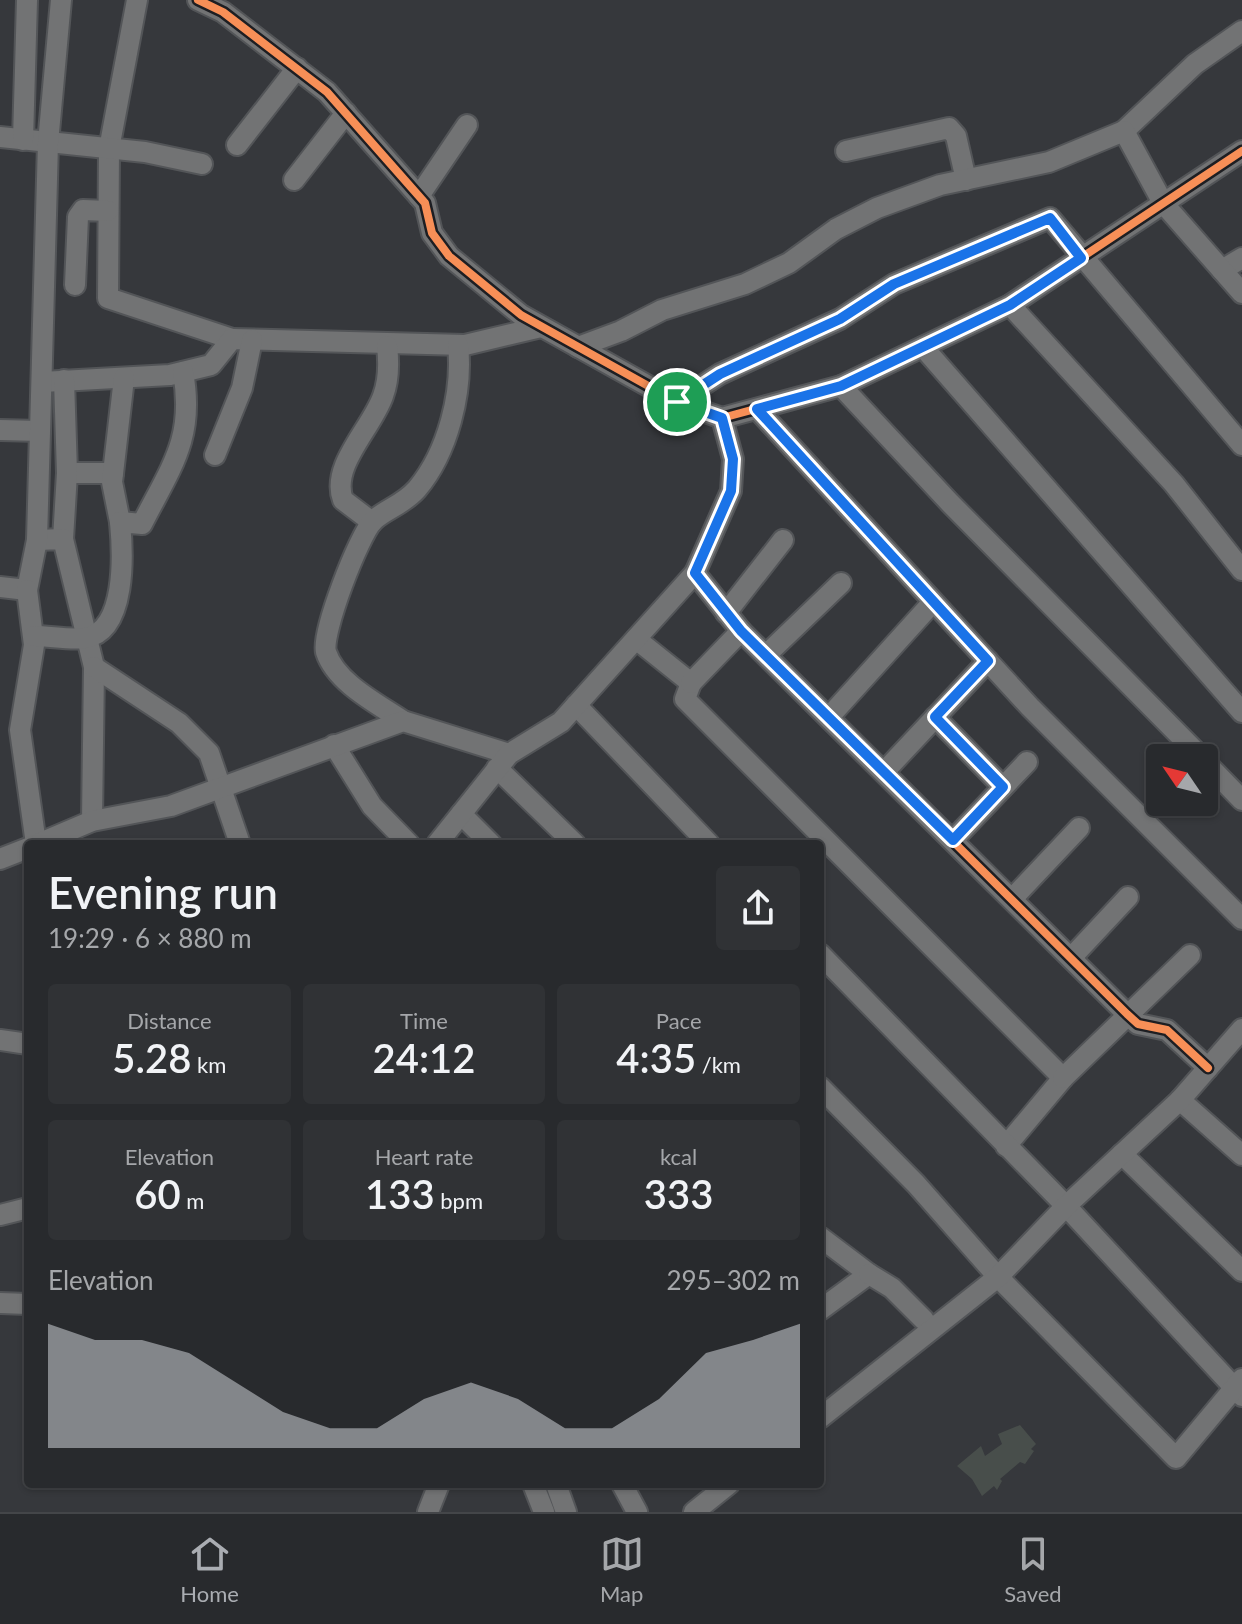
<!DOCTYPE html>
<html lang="en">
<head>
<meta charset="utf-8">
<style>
  :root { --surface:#282a2d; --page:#303235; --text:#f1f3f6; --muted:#a5a7aa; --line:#444649; --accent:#aaadb2 }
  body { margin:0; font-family:Lato,sans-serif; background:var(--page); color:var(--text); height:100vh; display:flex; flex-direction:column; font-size:30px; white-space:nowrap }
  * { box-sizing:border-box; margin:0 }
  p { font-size:26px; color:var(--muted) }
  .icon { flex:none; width:44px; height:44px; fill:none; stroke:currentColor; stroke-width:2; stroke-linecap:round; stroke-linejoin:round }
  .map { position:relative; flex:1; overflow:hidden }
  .drawer { position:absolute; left:24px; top:840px; width:800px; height:648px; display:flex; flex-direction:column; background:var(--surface); border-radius:8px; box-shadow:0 2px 6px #0004,0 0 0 2px var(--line) }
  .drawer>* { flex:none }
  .needle { width:52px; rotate:305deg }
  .tools { position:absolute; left:1146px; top:744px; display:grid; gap:16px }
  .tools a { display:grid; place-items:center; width:72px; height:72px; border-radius:8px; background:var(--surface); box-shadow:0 2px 6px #0004,0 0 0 2px var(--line); font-size:40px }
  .pin { position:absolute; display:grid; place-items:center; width:68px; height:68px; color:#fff; margin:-34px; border:4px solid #fff; border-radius:50%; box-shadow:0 2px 8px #0007 }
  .round { display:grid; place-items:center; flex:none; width:84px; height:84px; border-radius:8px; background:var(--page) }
  .headline { display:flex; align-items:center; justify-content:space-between; height:136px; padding:0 24px }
  h1 { font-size:44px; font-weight:600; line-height:60px }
  .stats { display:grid; grid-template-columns:repeat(3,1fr); gap:12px; height:136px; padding:8px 24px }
  .stats div { display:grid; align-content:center; border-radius:8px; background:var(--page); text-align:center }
  .stats b { font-size:40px; font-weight:600 }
  .stats small { font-size:22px; font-weight:400 }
  .stats p { font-size:22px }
  .chart { height:224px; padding:16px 24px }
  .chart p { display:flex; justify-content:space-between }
  .chart svg { width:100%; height:144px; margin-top:8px; fill:var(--accent); opacity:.7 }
  .dock { display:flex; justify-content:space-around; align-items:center; height:112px; border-top:2px solid var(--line); background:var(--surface); font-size:22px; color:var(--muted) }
  .dock a { display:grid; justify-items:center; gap:4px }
  .dock .active { color:var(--accent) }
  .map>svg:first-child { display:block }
  .building { fill:#484e4b }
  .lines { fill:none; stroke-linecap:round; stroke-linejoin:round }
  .minor-casing { stroke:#535558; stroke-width:24 }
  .minor { stroke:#727374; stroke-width:20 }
  .cycleway-casing { stroke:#1d1e22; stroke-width:13 }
  .cycleway { stroke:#f78f57; stroke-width:8 }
  .route-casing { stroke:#fff; stroke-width:16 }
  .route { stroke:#1a73e8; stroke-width:10 }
</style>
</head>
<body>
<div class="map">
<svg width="1242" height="1512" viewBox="0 0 1242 1512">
  <rect width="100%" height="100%" fill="#36383c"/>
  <polygon class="building" points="1020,1425 1036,1444 1031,1449 1034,1451 1025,1464 1020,1462 1000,1479 1002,1481 997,1490 994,1486 982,1496 972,1479 957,1466 981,1446 985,1456 1002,1444 998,1434"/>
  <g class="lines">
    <defs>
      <g id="minor">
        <polyline points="137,0 109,149 108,298 232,339"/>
        <polyline points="198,0 223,12 327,92 425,203 432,233 449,256 521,315 677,402 722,418 841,386 1010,305 1242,151"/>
        <polyline points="1124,131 1195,64 1242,31"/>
        <polyline points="0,137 145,152 202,164"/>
        <polyline points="23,140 27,0"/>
        <polyline points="237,145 297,68"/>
        <polyline points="846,151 949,128 956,136 966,180"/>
        <polyline points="294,180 346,113"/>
        <polyline points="419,196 467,125"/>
        <polyline points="1222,270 1242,258"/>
        <polyline points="75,285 78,217 83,210 108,211"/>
        <polyline points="1010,305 1174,484 1242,570"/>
        <polyline points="578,347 621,331 662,310 745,284 789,263 836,229 877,208 940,185 1049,162 1124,131 1163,203 1242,293"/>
        <polyline points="923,347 1242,712"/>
        <polyline points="42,382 170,375 211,365 232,339 465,345 541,327"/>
        <polyline points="841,386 950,503 1202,758"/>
        <polyline points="677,402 720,374 840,319 894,284 1050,218 1242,445"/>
        <polyline points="757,409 1030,707 1242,919"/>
        <polyline points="0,430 40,431"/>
        <polyline points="215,455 242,388 252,340"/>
        <polyline points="67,473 113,473"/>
        <polyline points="120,522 112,482 124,378"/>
        <path d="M372,522L343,500C330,466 372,428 383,396C389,380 389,363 387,346"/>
        <polyline points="63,539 67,473 64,380"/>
        <polyline points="37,540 63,539 94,667 92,821"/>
        <polyline points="695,573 741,631 1127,1014 1138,1024 1167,1030 1208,1068"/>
        <polyline points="0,587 27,590 37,540 48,143 61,0"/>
        <polyline points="27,590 34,645 20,730 36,844"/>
        <polyline points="726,613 783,540"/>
        <path d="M34,636C50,636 69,640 85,638C127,631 123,553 120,522L142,524C171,467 195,438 183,372"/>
        <polyline points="636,639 691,683 685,699 1063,1078 1006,1146"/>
        <polyline points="766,655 841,583"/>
        <polyline points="94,667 179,723 209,753 240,844"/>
        <polyline points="691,683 741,631"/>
        <polyline points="576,705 709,844"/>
        <polyline points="829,717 933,602"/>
        <polyline points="935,717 1003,787"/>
        <path d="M403,721C378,704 336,683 326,652C321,633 359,535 373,521C384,510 403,505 417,489C448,452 463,392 458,345"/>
        <polyline points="334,745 372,806 409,844"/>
        <polyline points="1204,761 1242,800"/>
        <polyline points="497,768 575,844"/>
        <polyline points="884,772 988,661"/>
        <polyline points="461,814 491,844"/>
        <polyline points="953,840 1027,762"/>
        <polyline points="38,844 92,821 171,806 403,721 509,754"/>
        <polyline points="437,844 509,754 561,722 695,573 731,491 733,459 722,418"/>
        <polyline points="0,859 28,848"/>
        <polyline points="1012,899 1079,828"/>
        <polyline points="820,954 1066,1206 1242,1396"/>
        <polyline points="1071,958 1128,897"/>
        <polyline points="0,1040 28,1044"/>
        <polyline points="1063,1078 1190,955"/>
        <polyline points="820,1087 916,1184 998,1277 1176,1458 1242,1379"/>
        <polyline points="1180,1100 1242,1155"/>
        <polyline points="1122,1154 1242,1271"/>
        <polyline points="0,1215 28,1208"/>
        <polyline points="820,1237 869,1274 820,1310"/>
        <polyline points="869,1274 892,1288 924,1320"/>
        <polyline points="0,1303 28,1304"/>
        <polyline points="820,1418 998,1277 1066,1206 1180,1100 1242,1029"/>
        <polyline points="533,1484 544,1512"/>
        <polyline points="556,1484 566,1512"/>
        <polyline points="622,1484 637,1512"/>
        <polyline points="428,1512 439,1484"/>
        <polyline points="694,1512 729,1484"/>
      </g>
    </defs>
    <use href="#minor" class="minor-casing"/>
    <use href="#minor" class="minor"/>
    <defs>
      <g id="cycleway">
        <polyline points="198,0 223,12 327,92 425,203 432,233 449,256 521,315 677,402 722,418 841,386 1010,305 1242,151"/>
        <polyline points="695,573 741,631 1127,1014 1138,1024 1167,1030 1208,1068"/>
      </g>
    </defs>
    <use href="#cycleway" class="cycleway-casing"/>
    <use href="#cycleway" class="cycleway"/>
  </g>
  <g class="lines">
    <defs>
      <polygon id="route" points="1050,218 1081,258 1010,305 841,386 757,409 988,661 935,717 1003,787 953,840 741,631 695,573 731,491 733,459 722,418 677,402 720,374 840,319 894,284"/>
    </defs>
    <use href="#route" class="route-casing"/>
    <use href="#route" class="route"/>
  </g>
</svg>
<div class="tools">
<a><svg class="needle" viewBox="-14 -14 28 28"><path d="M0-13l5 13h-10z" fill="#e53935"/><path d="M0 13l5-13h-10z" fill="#a5a7aa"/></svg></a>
</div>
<div class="pin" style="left:677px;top:402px;background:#1e9e55"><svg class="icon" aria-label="arrive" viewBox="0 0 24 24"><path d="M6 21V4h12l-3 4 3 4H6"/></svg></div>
<section class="drawer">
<div class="headline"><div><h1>Evening run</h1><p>19:29 · 6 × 880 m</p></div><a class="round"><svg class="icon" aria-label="share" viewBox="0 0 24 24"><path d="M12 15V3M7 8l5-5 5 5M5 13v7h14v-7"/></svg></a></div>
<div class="stats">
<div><p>Distance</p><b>5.28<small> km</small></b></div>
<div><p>Time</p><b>24:12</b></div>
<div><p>Pace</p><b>4:35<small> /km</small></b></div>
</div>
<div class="stats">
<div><p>Elevation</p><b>60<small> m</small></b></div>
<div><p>Heart rate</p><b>133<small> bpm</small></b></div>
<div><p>kcal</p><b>333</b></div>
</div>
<div class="chart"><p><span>Elevation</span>295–302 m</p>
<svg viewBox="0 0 160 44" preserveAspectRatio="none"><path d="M0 44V6L10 11L20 11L30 15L40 24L50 33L60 38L70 38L80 29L90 24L100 29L110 38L120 38L130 29L140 15L150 11L160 6V44z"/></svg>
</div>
</section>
</div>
<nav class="dock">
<a class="active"><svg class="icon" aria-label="home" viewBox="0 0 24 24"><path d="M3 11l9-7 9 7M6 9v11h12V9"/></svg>Home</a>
<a><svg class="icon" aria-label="map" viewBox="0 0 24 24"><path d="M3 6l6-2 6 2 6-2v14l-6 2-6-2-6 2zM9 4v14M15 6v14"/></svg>Map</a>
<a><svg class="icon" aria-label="saved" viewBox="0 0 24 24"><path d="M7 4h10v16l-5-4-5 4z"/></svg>Saved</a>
</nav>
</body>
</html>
